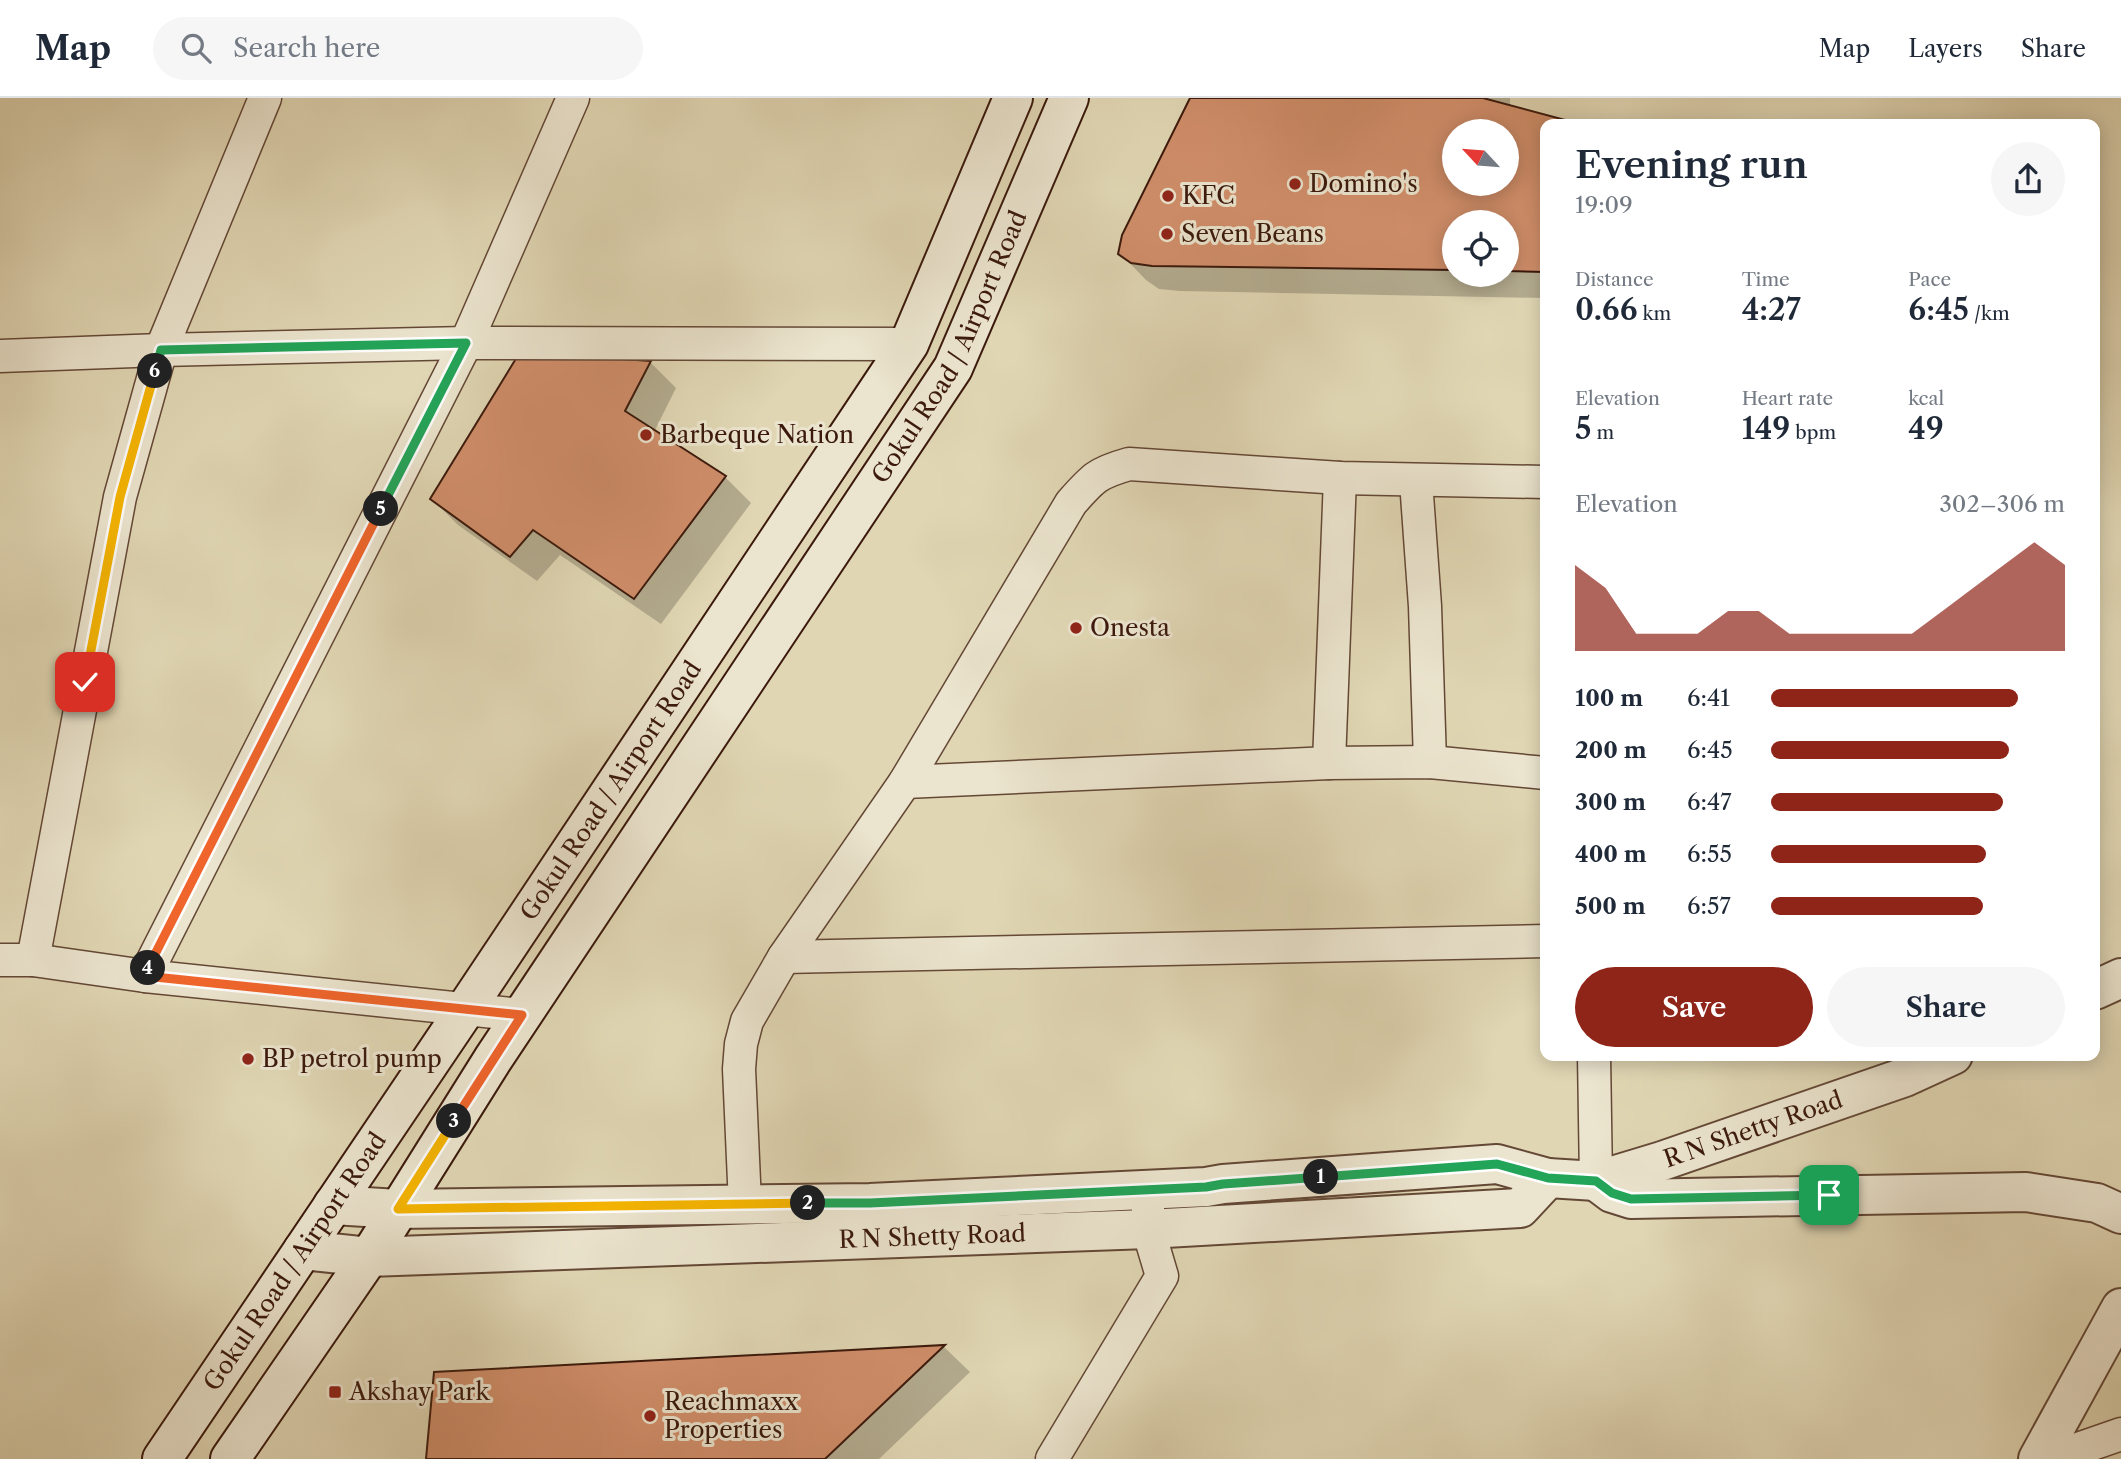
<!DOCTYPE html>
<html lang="en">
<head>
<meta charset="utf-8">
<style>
  :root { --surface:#fff; --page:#f6f6f7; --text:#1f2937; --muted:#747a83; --line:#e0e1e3; --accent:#8f2418 }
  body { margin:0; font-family:"Libre Caslon Text",serif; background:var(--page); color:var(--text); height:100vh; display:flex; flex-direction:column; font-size:26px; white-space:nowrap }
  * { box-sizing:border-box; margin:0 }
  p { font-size:23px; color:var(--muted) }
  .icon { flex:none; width:38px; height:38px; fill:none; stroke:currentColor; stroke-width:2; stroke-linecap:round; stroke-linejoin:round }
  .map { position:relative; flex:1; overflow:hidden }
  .panel { position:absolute; left:1540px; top:21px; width:560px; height:942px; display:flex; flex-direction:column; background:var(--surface); border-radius:14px; box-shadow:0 4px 18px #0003 }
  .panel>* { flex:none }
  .needle { width:46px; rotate:296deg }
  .tools { position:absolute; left:1442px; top:21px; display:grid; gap:14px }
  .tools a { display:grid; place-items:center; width:77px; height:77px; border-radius:50%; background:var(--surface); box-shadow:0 4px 18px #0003; font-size:35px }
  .pin { position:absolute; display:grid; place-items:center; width:60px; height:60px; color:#fff; margin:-30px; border-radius:14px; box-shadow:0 4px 10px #0006 }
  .km { position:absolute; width:35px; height:35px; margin:-18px; border-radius:50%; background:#222; color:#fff; font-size:19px; line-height:35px; text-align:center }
  .round { display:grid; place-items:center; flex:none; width:74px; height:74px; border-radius:37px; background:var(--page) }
  .summary { display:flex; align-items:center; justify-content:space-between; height:119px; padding:0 35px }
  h1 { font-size:38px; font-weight:600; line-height:52px }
  .figures { display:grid; grid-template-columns:repeat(3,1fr); gap:10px; height:119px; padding:7px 35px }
  .figures div { display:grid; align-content:center }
  .figures b { font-size:30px; font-weight:600 }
  .figures small { font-size:19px; font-weight:400 }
  .figures p { font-size:19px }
  .chart { height:196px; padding:14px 35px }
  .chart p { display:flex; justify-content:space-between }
  .chart svg { width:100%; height:126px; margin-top:7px; fill:var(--accent); opacity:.7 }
  .action { display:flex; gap:14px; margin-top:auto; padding:14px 35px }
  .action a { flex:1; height:80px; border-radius:42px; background:var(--accent); color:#fff; font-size:28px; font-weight:600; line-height:80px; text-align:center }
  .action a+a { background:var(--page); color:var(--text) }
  ul { padding:0 35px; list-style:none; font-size:23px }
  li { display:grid; grid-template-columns:112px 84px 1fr; align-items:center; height:52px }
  li i { height:18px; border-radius:9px; background:var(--accent) }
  header { display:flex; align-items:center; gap:42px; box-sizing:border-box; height:98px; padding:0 35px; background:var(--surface); border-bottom:2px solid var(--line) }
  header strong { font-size:33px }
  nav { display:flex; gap:38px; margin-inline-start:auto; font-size:24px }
  .search { width:490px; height:63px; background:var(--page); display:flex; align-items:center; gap:18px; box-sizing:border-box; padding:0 24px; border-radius:38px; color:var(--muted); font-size:26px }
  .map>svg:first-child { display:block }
  .shadow { fill:#0003; fill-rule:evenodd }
  .building { fill:#d08e6a; stroke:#3b190c; stroke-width:2; fill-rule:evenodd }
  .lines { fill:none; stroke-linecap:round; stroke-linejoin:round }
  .minor-casing { stroke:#644836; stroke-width:35 }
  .tertiary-casing { stroke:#644836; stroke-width:42 }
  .secondary-casing { stroke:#3b190c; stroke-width:42 }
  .minor { stroke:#ebe4ce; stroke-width:32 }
  .tertiary { stroke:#ebe4ce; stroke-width:38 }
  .secondary { stroke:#ebe4ce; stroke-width:38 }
  .split-1-casing { stroke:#fff; stroke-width:14 }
  .split-2-casing { stroke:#fff; stroke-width:14 }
  .split-3-casing { stroke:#fff; stroke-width:14 }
  .split-4-casing { stroke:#fff; stroke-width:14 }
  .split-5-casing { stroke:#fff; stroke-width:14 }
  .split-6-casing { stroke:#fff; stroke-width:14 }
  .split-7-casing { stroke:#fff; stroke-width:14 }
  .split-1 { stroke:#22a559; stroke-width:9 }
  .split-2 { stroke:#22a559; stroke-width:9 }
  .split-3 { stroke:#f5b400; stroke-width:9 }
  .split-4 { stroke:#f0652b; stroke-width:9 }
  .split-5 { stroke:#f0652b; stroke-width:9 }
  .split-6 { stroke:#22a559; stroke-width:9 }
  .split-7 { stroke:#f5b400; stroke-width:9 }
  .poi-dot { fill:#8f2418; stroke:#ebe4ce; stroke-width:2.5 }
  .labels { text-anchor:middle; stroke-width:6; stroke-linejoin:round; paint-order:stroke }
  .poi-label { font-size:24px; fill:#3b190c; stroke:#ebe4ce; text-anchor:start }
  .street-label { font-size:24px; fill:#3b190c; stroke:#ebe4ce }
</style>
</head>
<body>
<header>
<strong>Map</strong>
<div class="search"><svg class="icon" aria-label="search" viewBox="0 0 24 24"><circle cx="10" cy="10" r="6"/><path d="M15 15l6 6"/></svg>Search here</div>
<nav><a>Map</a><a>Layers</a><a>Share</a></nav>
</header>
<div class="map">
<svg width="2121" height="1361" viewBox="0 0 2121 1361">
  <rect width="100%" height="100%" fill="#e0d6b3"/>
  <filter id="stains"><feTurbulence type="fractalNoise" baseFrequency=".00286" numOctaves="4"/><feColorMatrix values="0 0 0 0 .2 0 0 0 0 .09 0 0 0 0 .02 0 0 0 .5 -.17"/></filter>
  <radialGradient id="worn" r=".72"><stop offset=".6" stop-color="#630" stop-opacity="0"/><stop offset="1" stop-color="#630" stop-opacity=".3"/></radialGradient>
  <g class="shadow">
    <path d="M1192,0H1510V10L1573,26H1545V200L1180,193L1159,191L1146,182L1120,155ZM1454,33H1507V86H1454ZM1454,124H1507V177H1454Z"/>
    <polygon points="650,264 676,290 654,334 725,379 751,405 661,526 560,457 537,483 458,427 432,401"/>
    <polygon points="944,1249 970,1274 879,1361 427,1361 435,1276"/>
  </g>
  <g class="building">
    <path d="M1190,0H1483L1580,26H1545V174L1507,173V124H1454V172L1152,168L1131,165L1118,156L1122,137ZM1454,33H1507V86H1454Z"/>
    <polygon points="520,254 651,263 625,313 726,378 634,501 533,432 510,459 430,401"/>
    <polygon points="945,1247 825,1361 426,1361 434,1274"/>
  </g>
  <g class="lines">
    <defs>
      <g id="minor">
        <polyline points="0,258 161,252 466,245 909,246"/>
        <polyline points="1416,383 1425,508 1430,664"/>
        <polyline points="1329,665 1340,380"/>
        <polyline points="905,684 1329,665 1430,664 1545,675"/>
        <polyline points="784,859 1545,843"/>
        <polyline points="0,862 33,862 145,878 522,917"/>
        <polyline points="33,862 120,399 161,252 265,0"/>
        <polyline points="145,878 466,245 573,0"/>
        <polyline points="1594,957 1596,1083"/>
        <path d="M745,1106L739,971L741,946L747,923L784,859L905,684L1071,405C1093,380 1097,375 1129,366L1340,380L1545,384"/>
        <polyline points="1052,1361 1162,1178 1148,1131 1148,1107"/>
        <polyline points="2049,1361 2121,1336"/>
      </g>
      <g id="tertiary">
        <polyline points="2095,892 2121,880"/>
        <polyline points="1596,1083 1612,1095 1631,1101 2026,1094 2097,1105 2121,1116"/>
        <path id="s1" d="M333,1107L398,1111L870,1105L1206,1089L1223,1086L1497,1066L1548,1080L1596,1083L1662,1063L1905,979L1953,957"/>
        <path id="s2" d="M303,1152L369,1159L1148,1131L1520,1110L1548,1080"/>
        <polyline points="2038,1361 2121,1210"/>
      </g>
      <g id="secondary">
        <path id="s3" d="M162,1361L465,912L909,246L1013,0"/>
        <path id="s4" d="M230,1361L369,1159L493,961L953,270L1069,0"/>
      </g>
    </defs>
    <use href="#minor" class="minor-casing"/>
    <use href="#tertiary" class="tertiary-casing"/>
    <use href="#secondary" class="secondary-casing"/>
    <use href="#minor" class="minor"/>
    <use href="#tertiary" class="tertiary"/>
    <use href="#secondary" class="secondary"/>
  </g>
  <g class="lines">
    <defs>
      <polyline id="split-1" points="1321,1079 1497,1066 1548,1080 1596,1083 1612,1095 1631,1101 1829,1097"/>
      <polyline id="split-2" points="808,1105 870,1105 1206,1089 1223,1086 1321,1079"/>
      <polyline id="split-3" points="454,1023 398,1111 808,1105"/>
      <polyline id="split-4" points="148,870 145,878 522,917 454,1023"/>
      <polyline id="split-5" points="148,870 381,411"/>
      <polyline id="split-6" points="155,273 161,252 466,245 381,411"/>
      <polyline id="split-7" points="85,584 120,399 155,273"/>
    </defs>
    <use href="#split-1" class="split-1-casing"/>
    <use href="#split-2" class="split-2-casing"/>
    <use href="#split-3" class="split-3-casing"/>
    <use href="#split-4" class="split-4-casing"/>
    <use href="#split-5" class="split-5-casing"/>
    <use href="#split-6" class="split-6-casing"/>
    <use href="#split-7" class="split-7-casing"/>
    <use href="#split-1" class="split-1"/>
    <use href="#split-2" class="split-2"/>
    <use href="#split-3" class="split-3"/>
    <use href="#split-4" class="split-4"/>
    <use href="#split-5" class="split-5"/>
    <use href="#split-6" class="split-6"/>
    <use href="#split-7" class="split-7"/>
  </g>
  <g class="poi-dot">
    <circle cx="1295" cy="86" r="7"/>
    <circle cx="1168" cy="98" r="7"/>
    <circle cx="1167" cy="136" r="7"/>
    <circle cx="646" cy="337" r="7"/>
    <circle cx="1076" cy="530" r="7"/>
    <circle cx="248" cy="961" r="7"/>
    <rect x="328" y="1287" width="14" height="14" rx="3.5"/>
    <circle cx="650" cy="1318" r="7"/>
  </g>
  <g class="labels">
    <g class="poi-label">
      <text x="1309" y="94">Domino's</text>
      <text x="1182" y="106">KFC</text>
      <text x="1181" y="144">Seven Beans</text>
      <text x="660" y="345">Barbeque Nation</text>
      <text x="1090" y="538">Onesta</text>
      <text x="262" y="969">BP petrol pump</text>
      <text x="349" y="1302">Akshay Park</text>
      <text x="664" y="1312">Reachmaxx<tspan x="664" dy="28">Properties</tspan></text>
    </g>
    <g class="street-label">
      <text dy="8" stroke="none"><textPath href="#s4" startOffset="1326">Gokul Road / Airport Road</textPath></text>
      <text dy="8" stroke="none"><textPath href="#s3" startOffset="805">Gokul Road / Airport Road</textPath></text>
      <text dy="8" stroke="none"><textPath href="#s1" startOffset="1432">R N Shetty Road</textPath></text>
      <text dy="8" stroke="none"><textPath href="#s2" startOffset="630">R N Shetty Road</textPath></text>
      <text dy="8" stroke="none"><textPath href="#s3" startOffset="238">Gokul Road / Airport Road</textPath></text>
    </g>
  </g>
  <rect width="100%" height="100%" filter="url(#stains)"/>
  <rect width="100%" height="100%" fill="url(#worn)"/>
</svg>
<div class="tools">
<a><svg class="needle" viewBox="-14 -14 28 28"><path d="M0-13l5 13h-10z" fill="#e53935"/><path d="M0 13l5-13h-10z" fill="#747a83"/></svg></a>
<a><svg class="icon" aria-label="locate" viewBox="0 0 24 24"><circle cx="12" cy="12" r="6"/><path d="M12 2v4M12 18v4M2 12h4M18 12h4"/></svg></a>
</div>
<div class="pin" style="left:1829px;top:1097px;background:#1e9e55"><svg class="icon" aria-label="arrive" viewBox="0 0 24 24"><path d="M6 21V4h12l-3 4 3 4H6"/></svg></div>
<div class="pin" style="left:85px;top:584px;background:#d93025"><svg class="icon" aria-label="check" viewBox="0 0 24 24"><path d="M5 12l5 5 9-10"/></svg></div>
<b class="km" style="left:1321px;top:1079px">1</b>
<b class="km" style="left:808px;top:1105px">2</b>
<b class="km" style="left:454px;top:1023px">3</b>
<b class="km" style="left:148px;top:870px">4</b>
<b class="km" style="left:381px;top:411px">5</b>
<b class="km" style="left:155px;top:273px">6</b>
<section class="panel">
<div class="summary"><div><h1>Evening run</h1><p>19:09</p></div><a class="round"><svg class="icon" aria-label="share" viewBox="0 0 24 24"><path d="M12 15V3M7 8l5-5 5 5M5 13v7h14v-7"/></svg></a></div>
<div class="figures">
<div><p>Distance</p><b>0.66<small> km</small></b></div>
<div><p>Time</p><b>4:27</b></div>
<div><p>Pace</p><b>6:45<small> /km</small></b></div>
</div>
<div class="figures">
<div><p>Elevation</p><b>5<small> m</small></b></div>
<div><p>Heart rate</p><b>149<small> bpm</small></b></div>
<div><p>kcal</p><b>49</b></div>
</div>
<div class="chart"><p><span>Elevation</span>302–306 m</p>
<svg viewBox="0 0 160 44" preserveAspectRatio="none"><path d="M0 44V14L10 22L20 38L30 38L40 38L50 30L60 30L70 38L80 38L90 38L100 38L110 38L120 30L130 22L140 14L150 6L160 14V44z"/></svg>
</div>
<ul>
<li><b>100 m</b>6:41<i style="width:84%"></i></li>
<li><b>200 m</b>6:45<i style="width:81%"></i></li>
<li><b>300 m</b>6:47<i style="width:79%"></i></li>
<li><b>400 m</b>6:55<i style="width:73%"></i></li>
<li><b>500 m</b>6:57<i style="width:72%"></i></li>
</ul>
<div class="action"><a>Save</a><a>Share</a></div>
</section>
</div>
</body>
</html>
